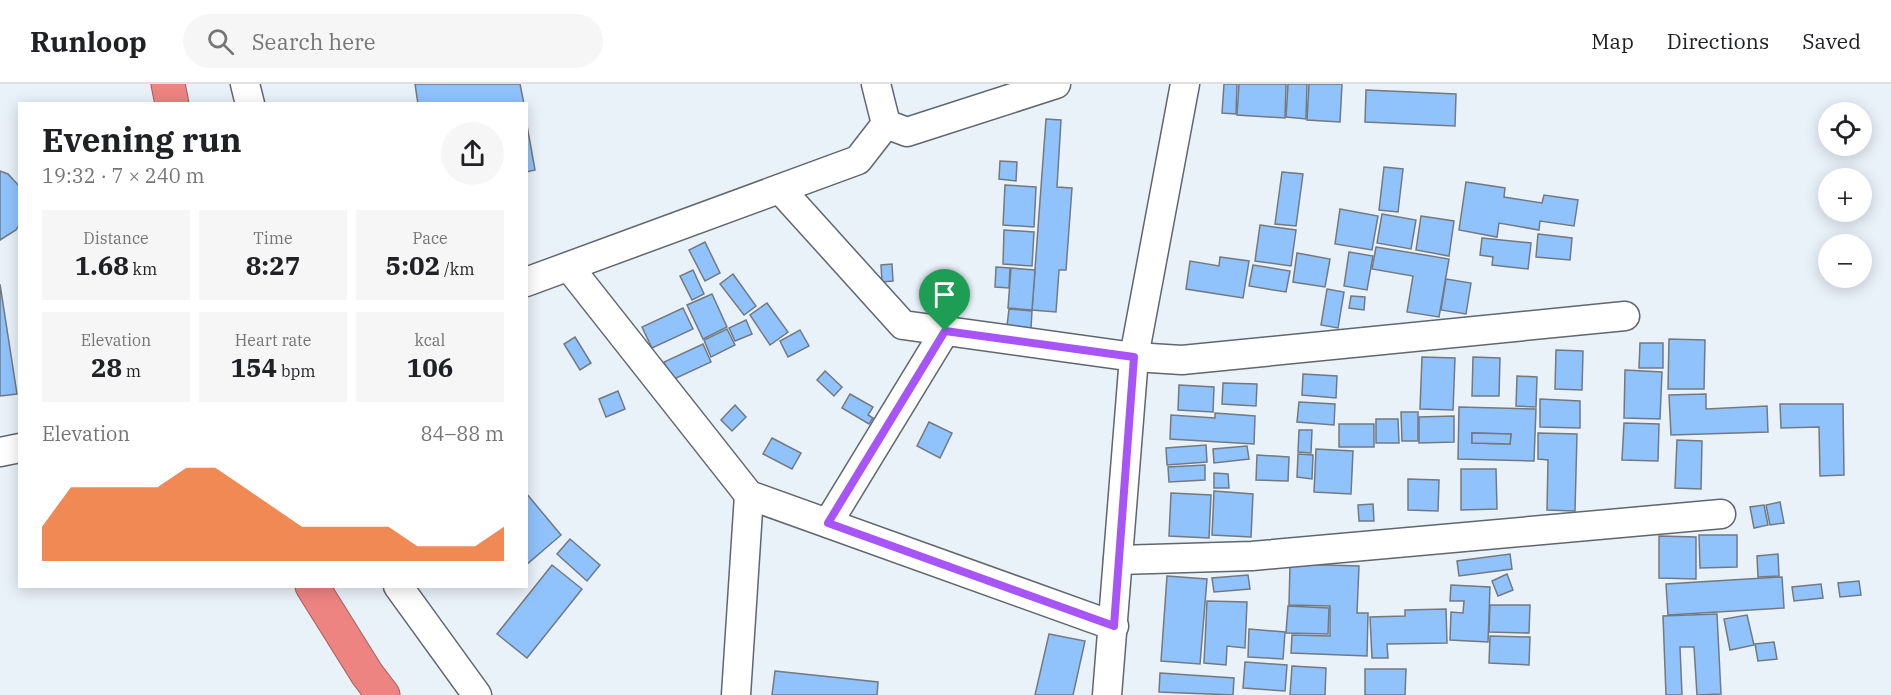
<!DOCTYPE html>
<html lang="en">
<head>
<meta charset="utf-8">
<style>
  :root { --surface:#fff; --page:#f6f6f6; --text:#202124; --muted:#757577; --line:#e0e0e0; --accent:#ea580c }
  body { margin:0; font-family:"IBM Plex Serif",serif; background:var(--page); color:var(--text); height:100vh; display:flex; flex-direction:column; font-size:22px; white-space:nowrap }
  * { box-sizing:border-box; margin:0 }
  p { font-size:20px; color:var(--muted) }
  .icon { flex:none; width:33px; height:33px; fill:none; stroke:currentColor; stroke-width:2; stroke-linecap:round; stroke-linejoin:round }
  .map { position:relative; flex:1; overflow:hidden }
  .drawer { position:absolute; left:18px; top:18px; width:510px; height:486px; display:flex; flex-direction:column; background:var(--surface); border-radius:0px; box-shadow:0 3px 15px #0003 }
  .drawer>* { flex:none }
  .controls { position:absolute; left:1818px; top:18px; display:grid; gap:12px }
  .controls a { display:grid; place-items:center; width:54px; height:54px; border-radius:50%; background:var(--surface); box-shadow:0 3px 15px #0003; font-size:30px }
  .pin { position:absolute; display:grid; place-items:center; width:51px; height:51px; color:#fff; margin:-62px -26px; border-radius:50% 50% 50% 0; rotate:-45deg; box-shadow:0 0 6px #0007 }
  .pin .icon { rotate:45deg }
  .round { display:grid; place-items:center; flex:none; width:63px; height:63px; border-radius:32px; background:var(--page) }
  .summary { display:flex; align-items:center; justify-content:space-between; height:102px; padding:0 24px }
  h1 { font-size:33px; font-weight:800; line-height:45px }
  .figures { display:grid; grid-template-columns:repeat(3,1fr); gap:9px; height:102px; padding:6px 24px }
  .figures div { display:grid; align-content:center; border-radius:0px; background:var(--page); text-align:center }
  .figures b { font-size:26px; font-weight:800 }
  .figures small { font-size:16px; font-weight:400 }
  .figures p { font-size:16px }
  .chart { height:168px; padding:12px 24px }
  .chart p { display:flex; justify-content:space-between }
  .chart svg { width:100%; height:108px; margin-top:6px; fill:var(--accent); opacity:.7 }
  header { display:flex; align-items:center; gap:36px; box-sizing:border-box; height:84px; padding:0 30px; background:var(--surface); border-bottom:2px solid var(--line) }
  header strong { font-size:28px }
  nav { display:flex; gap:33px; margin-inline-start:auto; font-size:21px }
  .search { width:420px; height:54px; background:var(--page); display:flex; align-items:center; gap:15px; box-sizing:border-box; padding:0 21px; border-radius:33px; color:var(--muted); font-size:22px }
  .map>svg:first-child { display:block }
  .building { fill:#90c3fc; stroke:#737981; stroke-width:1.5; fill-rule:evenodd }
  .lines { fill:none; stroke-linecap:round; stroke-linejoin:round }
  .street-casing { stroke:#60666d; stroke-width:31 }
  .highway-casing { stroke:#a35f5e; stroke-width:35 }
  .street { stroke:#fff; stroke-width:28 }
  .highway { stroke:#ee8482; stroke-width:33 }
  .route-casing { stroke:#fff; stroke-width:12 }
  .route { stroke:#a855f7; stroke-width:8 }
</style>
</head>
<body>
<header>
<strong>Runloop</strong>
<div class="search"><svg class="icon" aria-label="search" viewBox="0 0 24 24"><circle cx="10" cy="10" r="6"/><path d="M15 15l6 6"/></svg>Search here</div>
<nav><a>Map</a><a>Directions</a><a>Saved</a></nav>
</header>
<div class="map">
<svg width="1891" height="611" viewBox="0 0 1891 611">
  <rect width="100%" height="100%" fill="#e9f1f9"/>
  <g class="building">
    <polygon points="415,0 520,0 524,20 418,20"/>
    <polygon points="1224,0 1237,0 1236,30 1222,29"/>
    <polygon points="1239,0 1286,0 1285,34 1237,31"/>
    <polygon points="1288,0 1307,0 1306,35 1286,33"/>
    <polygon points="1309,0 1342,0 1340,38 1307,36"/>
    <polygon points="1366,6 1456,10 1455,42 1365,38"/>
    <polygon points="1046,35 1061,36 1057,103 1072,104 1066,186 1059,186 1056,228 1032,226"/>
    <polygon points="526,36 535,86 526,88"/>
    <polygon points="1000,77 1017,78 1016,97 999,95"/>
    <polygon points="1384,83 1403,85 1398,128 1379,126"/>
    <polygon points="0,87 8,90 20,103 20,140 16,146 0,156"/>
    <polygon points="1282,88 1303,90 1296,142 1275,140"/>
    <polygon points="1466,98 1505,104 1504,113 1542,119 1544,111 1578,116 1574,142 1540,137 1539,146 1499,139 1497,153 1459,146"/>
    <polygon points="1005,101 1036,103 1034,143 1003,141"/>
    <polygon points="1340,125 1378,132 1372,166 1335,160"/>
    <polygon points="1382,130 1416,136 1411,165 1377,159"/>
    <polygon points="1421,132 1454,137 1449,172 1416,166"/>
    <polygon points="1260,141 1296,146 1291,182 1255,177"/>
    <polygon points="1004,146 1034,148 1032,182 1003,180"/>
    <polygon points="1538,150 1572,154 1570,176 1536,173"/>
    <polygon points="1482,154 1531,159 1528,185 1492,181 1493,173 1480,171"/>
    <polygon points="705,158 720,189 705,197 689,166"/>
    <polygon points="1376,163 1449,175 1439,233 1407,228 1413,192 1372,185"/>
    <polygon points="1349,168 1373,172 1367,206 1344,202"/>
    <polygon points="1297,169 1330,175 1325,203 1293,198"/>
    <polygon points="1220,173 1249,177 1243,214 1186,205 1190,177 1219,182"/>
    <polygon points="892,180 893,197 882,198 881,181"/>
    <polygon points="1253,181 1290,187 1286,208 1249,202"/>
    <polygon points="996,183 1010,184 1009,204 995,203"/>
    <polygon points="1011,184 1035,186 1032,226 1008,224"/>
    <polygon points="693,186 704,210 692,216 680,192"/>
    <polygon points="733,190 756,222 744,231 720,200"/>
    <polygon points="1446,195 1471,199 1466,230 1441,226"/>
    <polygon points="0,200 17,310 0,312"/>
    <polygon points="1327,205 1344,208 1338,244 1321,241"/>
    <polygon points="712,210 727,243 703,255 687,221"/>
    <polygon points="1351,212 1365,213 1364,226 1349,224"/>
    <polygon points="767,219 788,248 770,261 750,231"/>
    <polygon points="683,224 693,245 652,264 642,243"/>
    <polygon points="1009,225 1032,227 1031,244 1007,242"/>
    <polygon points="746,236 752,250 735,257 729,244"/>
    <polygon points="727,245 735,261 711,273 704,256"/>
    <polygon points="800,246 809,262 788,273 780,257"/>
    <polygon points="575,253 591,279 580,286 564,260"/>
    <polygon points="1669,255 1705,256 1704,305 1668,305"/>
    <polygon points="1640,259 1663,259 1663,284 1639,284"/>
    <polygon points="703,260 711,278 672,296 664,278"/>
    <polygon points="1556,266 1583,267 1582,306 1555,305"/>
    <polygon points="1422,273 1455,274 1453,326 1420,325"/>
    <polygon points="1473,273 1500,274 1499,312 1472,312"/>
    <polygon points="1625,286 1662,288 1660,335 1624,334"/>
    <polygon points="825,287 842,303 834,312 817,296"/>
    <polygon points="1303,290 1337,292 1336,314 1302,311"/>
    <polygon points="1517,292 1537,293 1536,323 1516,322"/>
    <polygon points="1223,299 1257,300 1256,322 1222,320"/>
    <polygon points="1179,301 1214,303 1213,328 1178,326"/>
    <polygon points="618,307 625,325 606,333 599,315"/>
    <polygon points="850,310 873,323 868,331 873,334 869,340 842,324"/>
    <polygon points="1706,310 1706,325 1767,322 1768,348 1671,351 1669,311"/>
    <polygon points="1540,315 1580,317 1580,344 1540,343"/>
    <polygon points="1299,318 1335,320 1334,341 1297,338"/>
    <polygon points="1780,320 1843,320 1844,391 1820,392 1819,343 1781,344"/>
    <polygon points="735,321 746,333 732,347 721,336"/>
    <path d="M1459,323L1536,325L1534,377L1458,375ZM1472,349L1511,350L1510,360L1472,359Z"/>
    <polygon points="1401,328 1418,328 1418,357 1402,357"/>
    <polygon points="1215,329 1255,332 1254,360 1170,355 1171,331 1215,334"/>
    <polygon points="1454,332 1454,358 1419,359 1419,333"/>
    <polygon points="1376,335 1398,335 1399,359 1376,359"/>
    <polygon points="929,338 952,349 940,374 917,362"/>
    <polygon points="1624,339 1659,340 1658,377 1622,376"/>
    <rect x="1339" y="340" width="35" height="23"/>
    <polygon points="1299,346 1312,346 1311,369 1298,368"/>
    <polygon points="1472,349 1511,350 1510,360 1472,359"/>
    <polygon points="1538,349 1577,350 1575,427 1547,426 1548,376 1538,375"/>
    <polygon points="772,354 801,369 792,385 763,370"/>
    <polygon points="1677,356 1702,357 1701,405 1675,404"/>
    <polygon points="1206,361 1207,378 1167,381 1166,364"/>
    <polygon points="1247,362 1249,375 1214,379 1213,365"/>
    <polygon points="1316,365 1353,367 1351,410 1314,408"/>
    <polygon points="1298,370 1313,371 1312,395 1297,393"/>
    <polygon points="1257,371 1289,373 1288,397 1256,396"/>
    <polygon points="1205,381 1205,396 1169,398 1168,383"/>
    <polygon points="1461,385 1496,385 1497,425 1461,426"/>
    <polygon points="1214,389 1228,390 1229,404 1214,404"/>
    <polygon points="1408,395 1439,396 1438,427 1408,426"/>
    <polygon points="1214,407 1253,410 1251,453 1212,451"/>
    <polygon points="526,409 561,451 526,481"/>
    <polygon points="1171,409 1211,411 1209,454 1169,452"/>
    <polygon points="1780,418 1784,439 1770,441 1766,421"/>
    <polygon points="1373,420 1374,437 1359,437 1358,421"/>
    <polygon points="1764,421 1768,441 1754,444 1750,423"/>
    <polygon points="1699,451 1737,451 1737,483 1700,484"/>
    <polygon points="1659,452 1696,453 1696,495 1659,494"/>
    <polygon points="570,455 600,481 587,497 557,470"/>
    <polygon points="1510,470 1512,485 1459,492 1457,477"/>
    <polygon points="1778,470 1779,492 1758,493 1757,472"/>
    <polygon points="1290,480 1359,482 1357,529 1368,529 1367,572 1291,569 1292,551 1330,552 1330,522 1289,521"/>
    <polygon points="552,481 582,505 527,574 497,550"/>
    <polygon points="1507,490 1513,506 1498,512 1492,497"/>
    <polygon points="1248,491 1250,505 1214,508 1212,494"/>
    <polygon points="1167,492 1207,495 1200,580 1161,577"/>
    <polygon points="1782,493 1784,524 1668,531 1666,500"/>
    <polygon points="1859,497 1861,511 1840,513 1838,499"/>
    <polygon points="1821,500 1823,514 1794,517 1792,503"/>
    <polygon points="1451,501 1490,503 1488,558 1450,556 1451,528 1463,529 1464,517 1450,517"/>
    <polygon points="1207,517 1247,518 1245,564 1227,562 1226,581 1204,579"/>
    <polygon points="1490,521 1530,521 1529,549 1489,548"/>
    <polygon points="1288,522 1329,524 1328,550 1286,549"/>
    <polygon points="1446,525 1447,559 1387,560 1388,574 1372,574 1370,533 1405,532 1405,526"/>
    <polygon points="1717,530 1721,610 1697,611 1694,563 1680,563 1682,611 1666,611 1663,532"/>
    <polygon points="1747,531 1754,561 1730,566 1724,535"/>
    <polygon points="1249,545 1285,548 1283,575 1248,573"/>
    <polygon points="1049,550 1085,557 1073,611 1035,611"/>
    <polygon points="1490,552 1530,553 1529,581 1489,579"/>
    <polygon points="1774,558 1777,575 1758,577 1755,560"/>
    <polygon points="1245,578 1287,581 1285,607 1243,604"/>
    <polygon points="1292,582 1326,584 1325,611 1290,611"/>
    <polygon points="1365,585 1406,585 1405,611 1365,611"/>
    <polygon points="775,587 878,598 877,611 772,611"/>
    <polygon points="1160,589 1234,594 1233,611 1159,608"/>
  </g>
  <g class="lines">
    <defs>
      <g id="street">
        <polyline points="245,0 250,20"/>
        <polyline points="886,40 907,48 1056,0"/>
        <polyline points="780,105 903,241 1134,273 1182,276 1625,232"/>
        <polyline points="569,183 749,411 1114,542"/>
        <polyline points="526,198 858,76 886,40 876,0"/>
        <polyline points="0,368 20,364"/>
        <polyline points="828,439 945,247"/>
        <polyline points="1118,476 1252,472 1721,430"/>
        <polyline points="398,502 477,611"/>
        <polyline points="736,611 749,411"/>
        <polyline points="1107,611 1134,273 1185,0"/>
      </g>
      <g id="highway">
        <polyline points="168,0 172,20"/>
        <polyline points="312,502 367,590 383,611"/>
      </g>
    </defs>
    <use href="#street" class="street-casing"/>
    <use href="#highway" class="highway-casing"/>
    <use href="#street" class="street"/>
    <use href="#highway" class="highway"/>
  </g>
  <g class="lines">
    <defs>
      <polygon id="route" points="945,247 1134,273 1114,542 828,439"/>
    </defs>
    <use href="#route" class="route-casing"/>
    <use href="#route" class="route"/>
  </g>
</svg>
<div class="controls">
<a><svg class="icon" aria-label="locate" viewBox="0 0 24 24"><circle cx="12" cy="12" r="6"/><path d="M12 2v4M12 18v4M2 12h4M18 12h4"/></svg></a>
<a>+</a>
<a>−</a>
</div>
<div class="pin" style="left:945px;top:247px;background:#1e9e55"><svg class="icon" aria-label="arrive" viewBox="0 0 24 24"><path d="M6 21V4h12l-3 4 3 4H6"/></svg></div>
<section class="drawer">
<div class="summary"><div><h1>Evening run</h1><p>19:32 · 7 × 240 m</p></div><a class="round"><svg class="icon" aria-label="share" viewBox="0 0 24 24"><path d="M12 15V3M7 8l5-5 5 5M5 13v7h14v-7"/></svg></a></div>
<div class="figures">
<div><p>Distance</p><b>1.68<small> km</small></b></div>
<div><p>Time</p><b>8:27</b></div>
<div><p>Pace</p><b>5:02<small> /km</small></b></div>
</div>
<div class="figures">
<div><p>Elevation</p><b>28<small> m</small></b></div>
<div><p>Heart rate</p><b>154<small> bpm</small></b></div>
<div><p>kcal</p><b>106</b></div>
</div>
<div class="chart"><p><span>Elevation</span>84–88 m</p>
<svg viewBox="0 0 160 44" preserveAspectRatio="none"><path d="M0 44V30L10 14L20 14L30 14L40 14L50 6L60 6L70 14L80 22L90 30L100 30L110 30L120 30L130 38L140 38L150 38L160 30V44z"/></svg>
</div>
</section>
</div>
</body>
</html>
